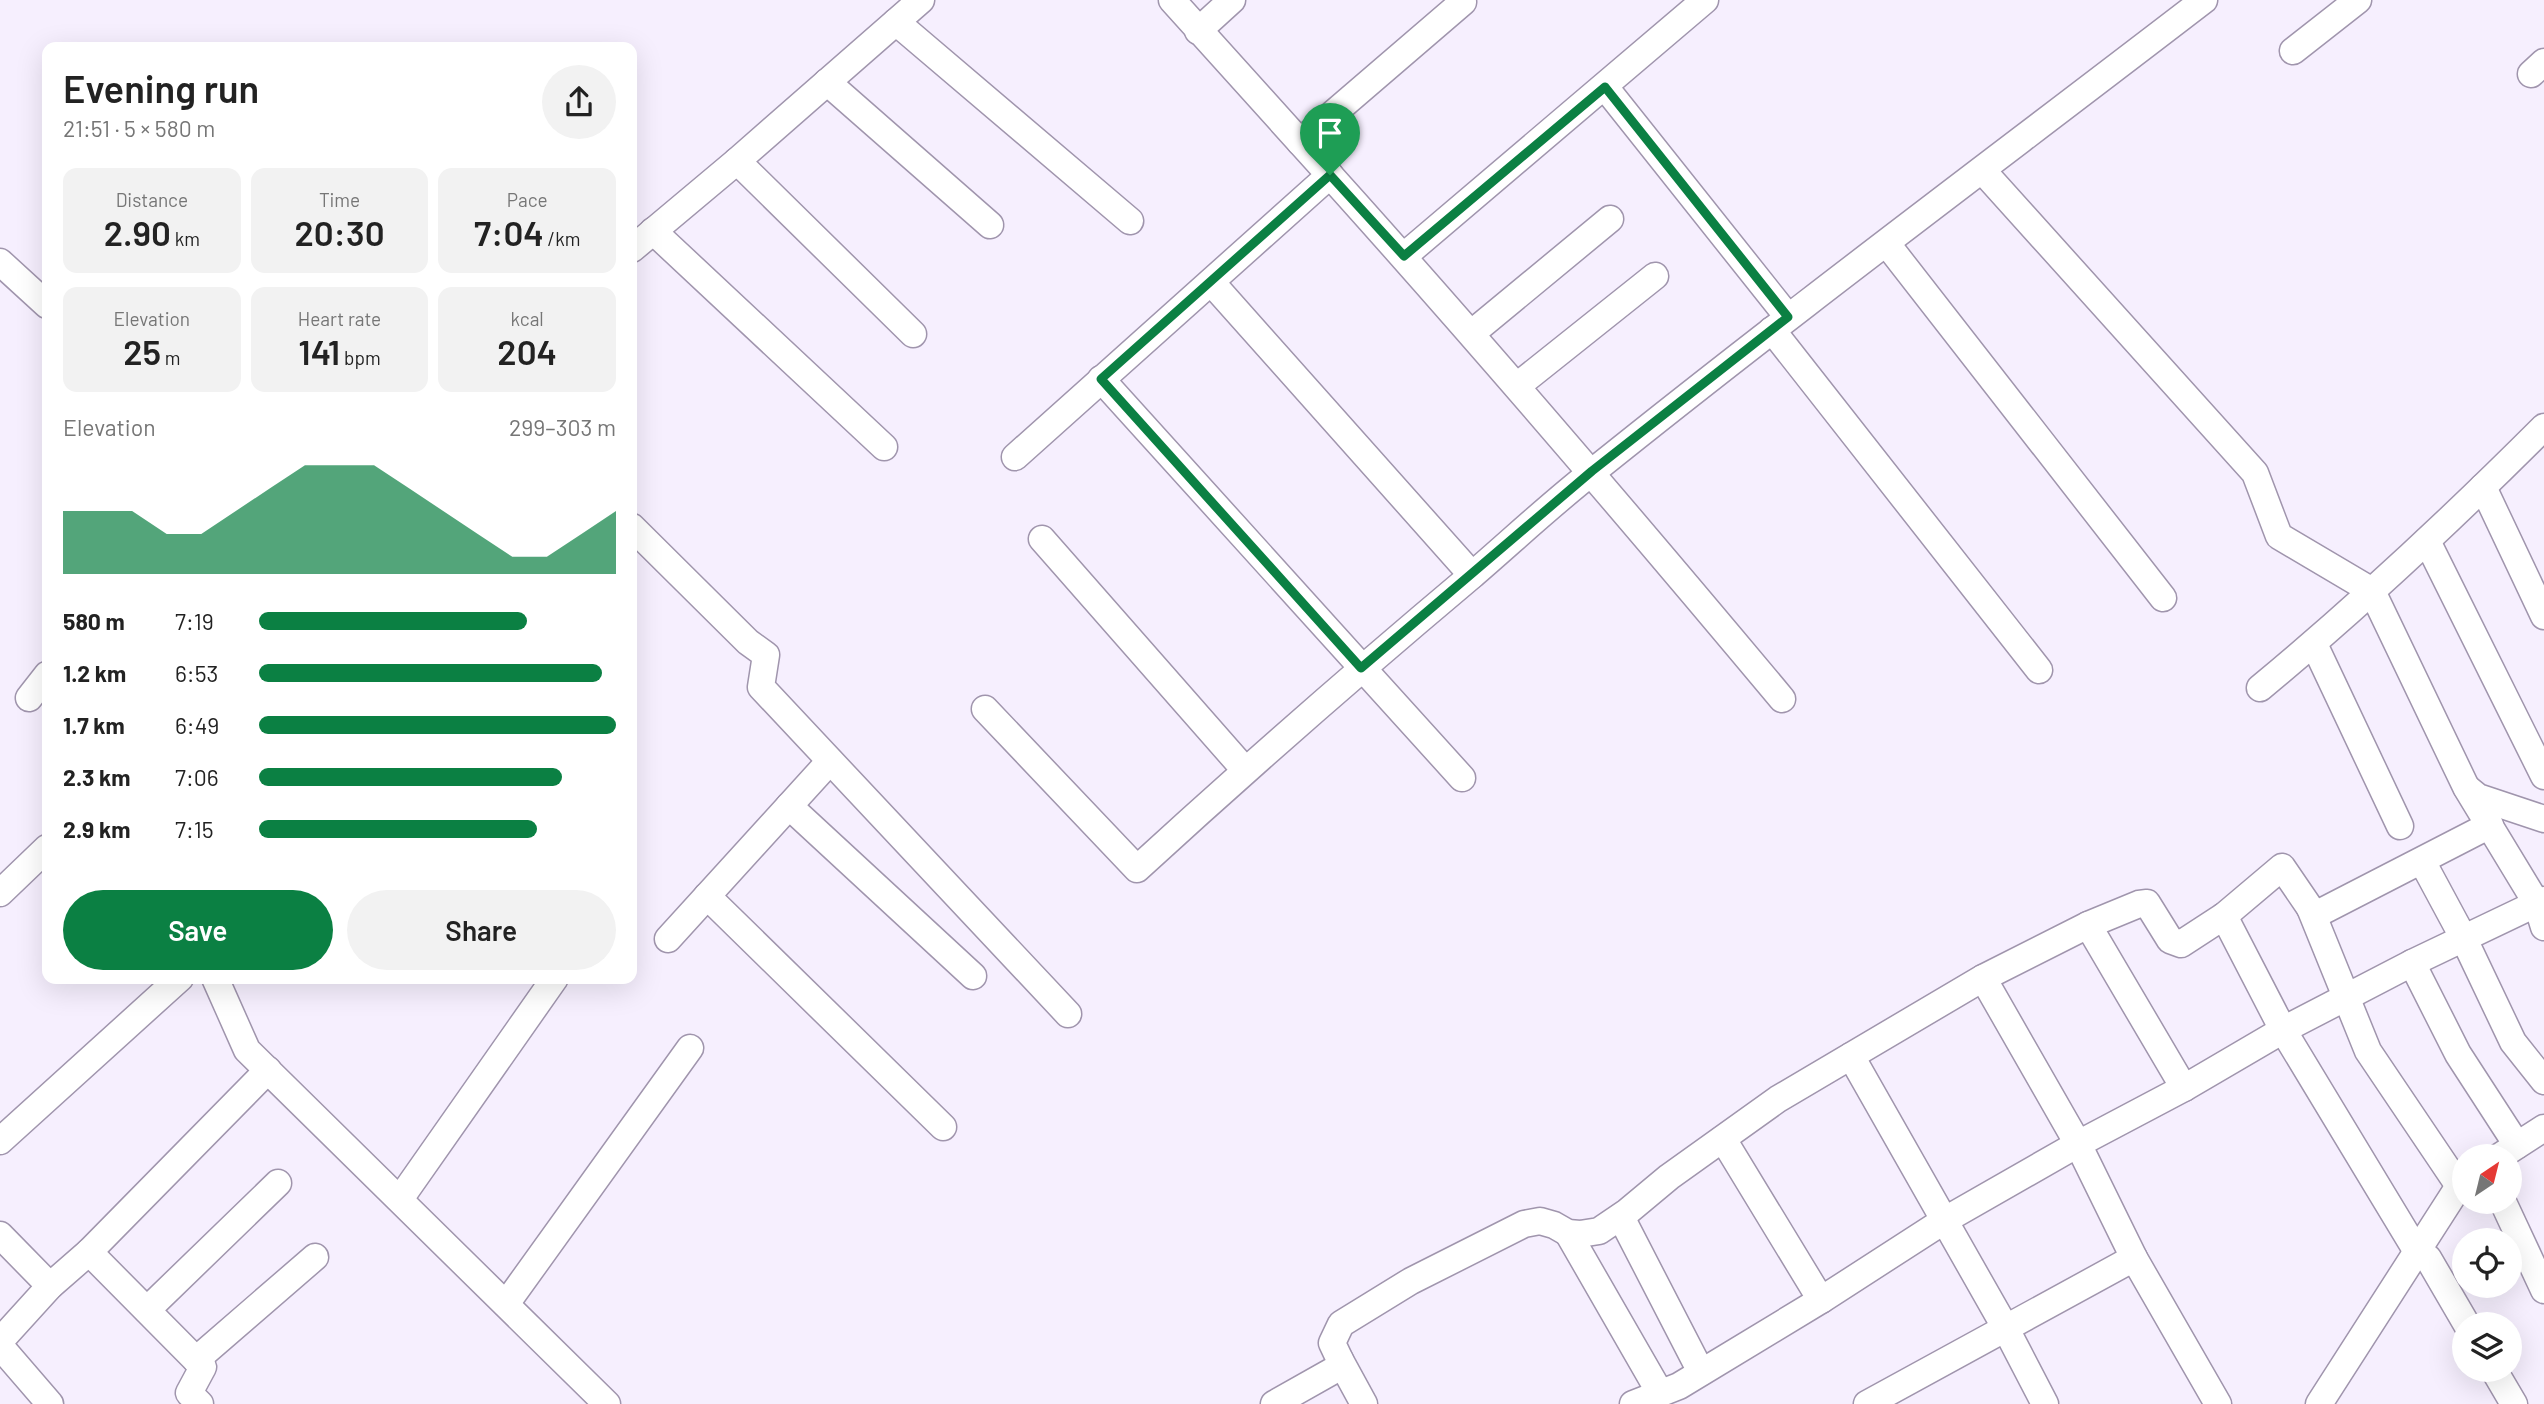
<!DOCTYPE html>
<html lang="en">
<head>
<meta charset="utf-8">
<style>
  :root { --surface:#fff; --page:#f2f2f2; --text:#222; --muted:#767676; --accent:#0b8043 }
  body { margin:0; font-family:Barlow,sans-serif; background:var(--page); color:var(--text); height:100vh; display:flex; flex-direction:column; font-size:26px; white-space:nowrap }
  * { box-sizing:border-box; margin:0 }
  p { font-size:23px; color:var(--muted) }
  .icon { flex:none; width:38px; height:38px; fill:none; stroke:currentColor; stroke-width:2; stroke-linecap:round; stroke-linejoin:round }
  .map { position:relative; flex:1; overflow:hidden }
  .details { position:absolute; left:42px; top:42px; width:595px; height:942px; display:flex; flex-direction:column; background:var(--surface); border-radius:14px; box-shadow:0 7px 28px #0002 }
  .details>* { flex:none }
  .needle { width:46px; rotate:35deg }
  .tools { position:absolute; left:2452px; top:1144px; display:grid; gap:14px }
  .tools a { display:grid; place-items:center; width:70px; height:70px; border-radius:50%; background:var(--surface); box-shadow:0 7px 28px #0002; font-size:35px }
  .pin { position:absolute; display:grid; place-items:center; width:60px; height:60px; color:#fff; margin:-72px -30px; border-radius:50% 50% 50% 0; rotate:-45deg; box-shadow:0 0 7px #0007 }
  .pin .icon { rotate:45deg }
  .round { display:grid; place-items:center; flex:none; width:74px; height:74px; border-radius:37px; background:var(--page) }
  .headline { display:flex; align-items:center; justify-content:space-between; height:119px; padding:0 21px }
  h1 { font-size:38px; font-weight:600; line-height:52px }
  .metrics { display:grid; grid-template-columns:repeat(3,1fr); gap:10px; height:119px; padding:7px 21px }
  .metrics div { display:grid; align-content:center; border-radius:14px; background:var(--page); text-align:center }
  .metrics b { font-size:35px; font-weight:600 }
  .metrics small { font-size:19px; font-weight:400 }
  .metrics p { font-size:19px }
  .chart { height:196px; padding:14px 21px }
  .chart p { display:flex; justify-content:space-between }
  .chart svg { width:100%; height:126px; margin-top:7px; fill:var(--accent); opacity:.7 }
  .action { display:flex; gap:14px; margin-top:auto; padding:14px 21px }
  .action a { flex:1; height:80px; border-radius:42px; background:var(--accent); color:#fff; font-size:28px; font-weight:600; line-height:80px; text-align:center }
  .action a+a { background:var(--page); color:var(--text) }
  ul { padding:0 21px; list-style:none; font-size:23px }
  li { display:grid; grid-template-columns:112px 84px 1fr; align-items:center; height:52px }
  li i { height:18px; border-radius:9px; background:var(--accent) }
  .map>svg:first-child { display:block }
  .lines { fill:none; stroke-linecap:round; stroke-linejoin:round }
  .minor-casing { stroke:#a095ad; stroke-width:29 }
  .minor { stroke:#fff; stroke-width:26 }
  .route-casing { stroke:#fff; stroke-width:14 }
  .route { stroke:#0b8043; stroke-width:9 }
</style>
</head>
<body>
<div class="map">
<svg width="2544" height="1404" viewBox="0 0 2544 1404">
  <rect width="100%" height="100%" fill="#f6effe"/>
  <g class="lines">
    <defs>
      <g id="minor">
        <polyline points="1172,0 1300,142 1463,2"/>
        <polyline points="896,22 1130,221"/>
        <polyline points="1198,31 1232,0"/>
        <polyline points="2293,51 2358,0"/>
        <polyline points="2531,74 2544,62"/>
        <polyline points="827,82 990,225"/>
        <polyline points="1605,87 1788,317"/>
        <path d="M1300,142C1465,324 1624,510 1782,699"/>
        <polyline points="737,161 913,334"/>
        <polyline points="1982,170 2255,473 2279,536 2372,591 2466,787 2537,904 2544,927"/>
        <polyline points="653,231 884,447"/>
        <polyline points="1887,244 2163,598"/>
        <polyline points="632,249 737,161 921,0"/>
        <polyline points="1404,256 1705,0"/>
        <polyline points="0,262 47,305"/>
        <polyline points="1211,282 1472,575"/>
        <polyline points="1772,330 2039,670"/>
        <polyline points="1472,333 1610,219"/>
        <polyline points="1101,379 1462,778"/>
        <polyline points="1517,386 1655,276"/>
        <polyline points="1015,457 1330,175"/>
        <polyline points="2483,487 2544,616"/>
        <polyline points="632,527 748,642 766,655 761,687 1068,1014"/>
        <polyline points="1042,539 1245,770"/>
        <polyline points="2427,541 2544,776"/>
        <polyline points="2314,644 2400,826"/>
        <path d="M2260,688C2359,606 2453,518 2544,427"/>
        <polyline points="29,698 47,675"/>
        <path d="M985,709L1137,869C1246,769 1357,672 1470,577C1512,541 1552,503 1596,469C1795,309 2001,156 2204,0"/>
        <polyline points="2467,788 2478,797 2544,819"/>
        <polyline points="789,806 973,976"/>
        <polyline points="2422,861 2464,939 2513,1042 2544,1081"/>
        <polyline points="0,893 47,848"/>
        <polyline points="707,896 943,1127"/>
        <polyline points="2310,908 2368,1051 2459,1186"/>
        <polyline points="2224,916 2283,1030 2416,1250 2428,1258 2467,1325"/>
        <polyline points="2088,925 2184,1088"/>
        <polyline points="668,939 830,761"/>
        <polyline points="2412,963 2458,1054 2517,1145"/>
        <polyline points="215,978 247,1050 607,1404"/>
        <polyline points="1983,978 2078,1144 2134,1258 2218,1404"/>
        <polyline points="1851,1056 2005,1327 2045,1404"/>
        <polyline points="1723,1139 1821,1300"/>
        <polyline points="0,1141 180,978"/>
        <polyline points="2499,1157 2544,1128"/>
        <polyline points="400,1199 555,978"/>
        <polyline points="2503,1202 2544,1290"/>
        <polyline points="1621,1217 1701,1372"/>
        <polyline points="1568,1233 1660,1393"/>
        <polyline points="0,1235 50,1286"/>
        <polyline points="89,1252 203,1367 189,1393 200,1404"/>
        <polyline points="506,1304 690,1048"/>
        <polyline points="147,1310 278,1183"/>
        <polyline points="0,1341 50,1286 89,1252 268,1070"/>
        <polyline points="0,1346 50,1404"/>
        <polyline points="196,1360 315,1257"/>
        <polyline points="1340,1360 1364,1404"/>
        <polyline points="2494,1370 2514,1404"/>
        <polyline points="1274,1404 1336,1369 1340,1360 1332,1343 1341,1324 1411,1281 1524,1224 1540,1221 1554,1225 1568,1233 1580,1234 1599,1231 1627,1212 1669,1177 1778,1099 1983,978 2088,925 2139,904 2147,903 2170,940 2181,944 2224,916 2282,867 2310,908 2319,913 2490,825"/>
        <polyline points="1633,1404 1679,1386 1821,1300 1945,1220 2078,1144 2184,1088 2283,1030 2412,963 2544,900"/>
        <polyline points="1867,1404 2134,1258"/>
        <polyline points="2319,1404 2459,1186 2464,1182"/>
      </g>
    </defs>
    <use href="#minor" class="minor-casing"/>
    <use href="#minor" class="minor"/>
  </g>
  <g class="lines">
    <defs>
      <polygon id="route" points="1605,87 1788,317 1592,471 1361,668 1101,379 1330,175 1404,256"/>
    </defs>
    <use href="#route" class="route-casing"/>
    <use href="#route" class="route"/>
  </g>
</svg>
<div class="tools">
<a><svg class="needle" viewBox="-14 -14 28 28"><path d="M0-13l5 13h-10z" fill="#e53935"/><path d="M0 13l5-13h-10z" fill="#767676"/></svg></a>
<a><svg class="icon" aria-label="locate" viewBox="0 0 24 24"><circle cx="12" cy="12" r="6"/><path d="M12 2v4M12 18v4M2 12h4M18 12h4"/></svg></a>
<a><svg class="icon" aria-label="layers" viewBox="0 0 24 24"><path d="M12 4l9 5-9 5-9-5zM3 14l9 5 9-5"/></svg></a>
</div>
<div class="pin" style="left:1330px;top:175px;background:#1e9e55"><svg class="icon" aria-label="arrive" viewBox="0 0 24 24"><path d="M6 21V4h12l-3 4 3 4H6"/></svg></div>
<section class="details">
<div class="headline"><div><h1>Evening run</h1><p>21:51 · 5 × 580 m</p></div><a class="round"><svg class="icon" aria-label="share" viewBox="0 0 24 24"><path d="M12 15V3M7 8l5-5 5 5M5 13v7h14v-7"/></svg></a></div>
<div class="metrics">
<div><p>Distance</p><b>2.90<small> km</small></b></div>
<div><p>Time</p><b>20:30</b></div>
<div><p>Pace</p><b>7:04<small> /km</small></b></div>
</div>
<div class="metrics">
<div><p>Elevation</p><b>25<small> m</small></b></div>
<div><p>Heart rate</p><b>141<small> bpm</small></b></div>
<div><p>kcal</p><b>204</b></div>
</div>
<div class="chart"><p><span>Elevation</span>299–303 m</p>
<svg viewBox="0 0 160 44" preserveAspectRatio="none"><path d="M0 44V22L10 22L20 22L30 30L40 30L50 22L60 14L70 6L80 6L90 6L100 14L110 22L120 30L130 38L140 38L150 30L160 22V44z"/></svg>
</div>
<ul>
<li><b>580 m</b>7:19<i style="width:75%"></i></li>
<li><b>1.2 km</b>6:53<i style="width:96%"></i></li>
<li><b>1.7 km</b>6:49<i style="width:100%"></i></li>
<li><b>2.3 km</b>7:06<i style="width:85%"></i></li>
<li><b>2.9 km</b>7:15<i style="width:78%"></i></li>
</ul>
<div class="action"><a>Save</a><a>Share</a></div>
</section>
</div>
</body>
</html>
